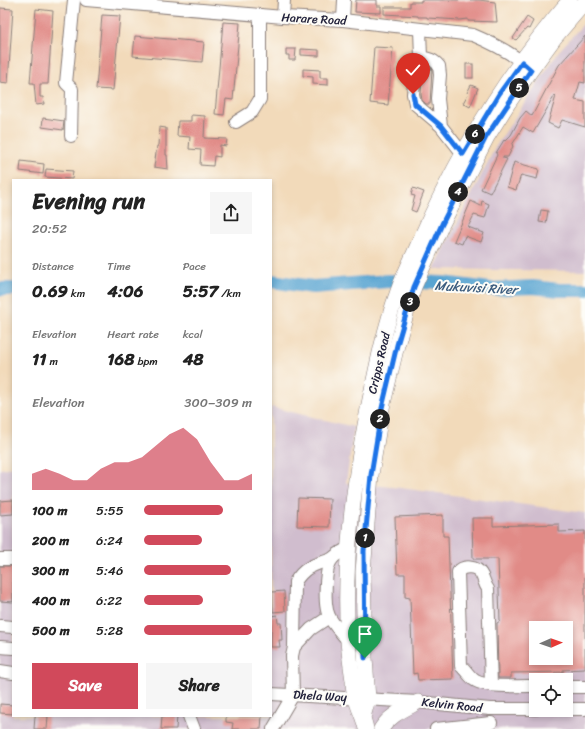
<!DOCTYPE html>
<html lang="en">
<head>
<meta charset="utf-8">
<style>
  :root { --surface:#fff; --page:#f6f6f6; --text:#222; --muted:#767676; --accent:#d1495b }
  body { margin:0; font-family:Sriracha,sans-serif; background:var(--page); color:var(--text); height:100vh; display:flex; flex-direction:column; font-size:15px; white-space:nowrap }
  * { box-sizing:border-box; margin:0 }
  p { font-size:13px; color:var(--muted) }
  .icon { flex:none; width:22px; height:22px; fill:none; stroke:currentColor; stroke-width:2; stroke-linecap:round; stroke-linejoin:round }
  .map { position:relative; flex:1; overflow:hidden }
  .details { position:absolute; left:12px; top:179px; width:260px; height:538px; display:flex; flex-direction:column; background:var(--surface); border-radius:0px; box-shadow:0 2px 6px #0003 }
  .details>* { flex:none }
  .needle { width:26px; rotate:88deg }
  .fabs { position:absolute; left:529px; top:621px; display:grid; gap:8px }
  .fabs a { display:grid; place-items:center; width:44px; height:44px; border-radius:0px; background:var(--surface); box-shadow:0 2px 6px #0003; font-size:20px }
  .pin { position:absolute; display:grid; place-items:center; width:34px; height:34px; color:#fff; margin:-41px -17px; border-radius:50% 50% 50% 0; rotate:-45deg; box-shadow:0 0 4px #0007 }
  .pin .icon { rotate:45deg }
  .km { position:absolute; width:20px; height:20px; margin:-10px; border-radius:50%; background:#222; color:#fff; font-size:11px; line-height:20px; text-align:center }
  .round { display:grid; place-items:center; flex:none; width:42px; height:42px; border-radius:0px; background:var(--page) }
  .overview { display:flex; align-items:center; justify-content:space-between; height:68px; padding:0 20px }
  h1 { font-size:22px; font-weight:700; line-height:30px }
  .figures { display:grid; grid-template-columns:repeat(3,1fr); gap:6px; height:68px; padding:4px 20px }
  .figures div { display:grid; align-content:center }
  .figures b { font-size:17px; font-weight:700 }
  .figures small { font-size:11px; font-weight:400 }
  .figures p { font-size:11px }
  .chart { height:112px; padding:8px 20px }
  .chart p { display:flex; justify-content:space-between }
  .chart svg { width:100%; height:72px; margin-top:4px; fill:var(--accent); opacity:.7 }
  .primary-button { display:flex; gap:8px; margin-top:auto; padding:8px 20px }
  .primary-button a { flex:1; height:46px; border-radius:0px; background:var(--accent); color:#fff; font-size:16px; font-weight:700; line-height:46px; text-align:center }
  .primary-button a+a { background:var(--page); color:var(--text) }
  ul { padding:0 20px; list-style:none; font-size:13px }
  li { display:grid; grid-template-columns:64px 48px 1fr; align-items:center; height:30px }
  li i { height:10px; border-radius:5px; background:var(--accent) }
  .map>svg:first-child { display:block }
  .industrial { fill:#d0bdce; fill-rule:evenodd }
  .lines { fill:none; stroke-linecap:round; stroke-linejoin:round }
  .river { stroke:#59a4d1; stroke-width:14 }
  .building { fill:#e18b87; fill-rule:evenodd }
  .minor-casing { stroke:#8a7e7a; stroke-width:14 }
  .major-casing { stroke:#8a7e7a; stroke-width:16 }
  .minor { stroke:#fff; stroke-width:12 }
  .major { stroke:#fff; stroke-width:15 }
  .route-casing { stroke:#fff; stroke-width:8 }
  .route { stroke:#1a73e8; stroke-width:5 }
  .labels { text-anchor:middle; stroke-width:4; stroke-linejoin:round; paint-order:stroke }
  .street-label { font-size:12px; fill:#22223b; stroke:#fdfcf7 }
  .water-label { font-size:13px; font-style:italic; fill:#3b5c7e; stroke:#fdfcf7 }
</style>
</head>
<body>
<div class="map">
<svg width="585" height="729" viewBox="0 0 585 729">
  <rect width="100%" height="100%" fill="#fdfcf7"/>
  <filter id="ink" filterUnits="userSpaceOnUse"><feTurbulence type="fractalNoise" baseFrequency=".025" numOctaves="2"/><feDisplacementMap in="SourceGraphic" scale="8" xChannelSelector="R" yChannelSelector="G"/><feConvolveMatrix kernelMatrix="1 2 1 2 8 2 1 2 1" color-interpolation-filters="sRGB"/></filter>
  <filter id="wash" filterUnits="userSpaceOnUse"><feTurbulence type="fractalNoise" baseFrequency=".012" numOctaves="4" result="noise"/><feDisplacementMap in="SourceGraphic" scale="16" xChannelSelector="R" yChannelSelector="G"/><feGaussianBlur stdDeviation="0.9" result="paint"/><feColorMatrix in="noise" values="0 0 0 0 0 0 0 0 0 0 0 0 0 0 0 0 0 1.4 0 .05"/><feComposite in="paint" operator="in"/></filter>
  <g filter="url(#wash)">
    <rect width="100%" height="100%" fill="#f2daba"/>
    <g class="industrial">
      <polygon points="585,22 585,271 434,269 496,146 559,51"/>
      <path d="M271,407L354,427L346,483L393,487L585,513V729H0V469L13,467V716H271ZM536,628H566V658H536ZM536,680H566V710H536Z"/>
    </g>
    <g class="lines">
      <g class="river">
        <polyline points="271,281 313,287 389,281 443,283 490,289 533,287 559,290 585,290"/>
        <polyline points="0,289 13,289"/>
      </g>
    </g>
    <g id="blocks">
      <g class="building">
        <polygon points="356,0 377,0 377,6 381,6 381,13 355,12"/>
        <polygon points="421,0 479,0 495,2 497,22 468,21 468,19 460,20 427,18 427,17 418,17 418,16 384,14 384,7 410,7 410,2 421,2"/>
        <polygon points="0,8 13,9 8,83 0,82"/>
        <polygon points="36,9 53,11 48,84 40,84 40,97 43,97 44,104 36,105 34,83 30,83"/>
        <polygon points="102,15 120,16 113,90 96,89"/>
        <polygon points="527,17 533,21 529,29 527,28 516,40 513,38"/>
        <polygon points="223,22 240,23 233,100 226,99 224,115 215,114"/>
        <polygon points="135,36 204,42 202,62 133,56"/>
        <polygon points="585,36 585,83 580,82 575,100 585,102 585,127 562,120 558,128 548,123 556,96 555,95 533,133 523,127 512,145 513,146 508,157 503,157 503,158 507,159 490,193 481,189 497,155 496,153 504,140 505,141 511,135 520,118 526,111 532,116 559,65"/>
        <polygon points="374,47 393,48 388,105 370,103"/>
        <polygon points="286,49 296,49 295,60 289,60 289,55 286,55"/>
        <polygon points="301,49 319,50 319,56 301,55"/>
        <rect x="466" y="64" width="7" height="14"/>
        <polygon points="423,67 432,69 430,104 426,104 422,100 421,94"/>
        <polygon points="303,69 320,70 320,78 328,78 328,85 313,84 313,77 303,76"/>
        <polygon points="471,85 478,88 470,107 463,103 468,94 467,93"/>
        <polygon points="191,115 205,116 204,138 227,139 226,146 220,145 220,157 214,156 213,166 200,165 201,150 189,149 190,137 177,136 178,121 191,121"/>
        <polygon points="43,118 64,121 63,130 42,127"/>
        <polygon points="159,127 166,128 166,155 167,155 168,169 154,167 157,146 158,146"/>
        <polygon points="21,161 44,164 43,174 20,171"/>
        <polygon points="514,162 539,169 537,179 521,175 516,190 507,187"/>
        <polygon points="46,169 73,171 72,179 45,177"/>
        <polygon points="413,188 424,192 416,212 411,210 415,196 411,195"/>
        <polygon points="471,201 481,206 482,201 489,204 485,218 474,215 468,227 484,233 481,242 465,236 462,244 454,241"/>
        <polygon points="541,210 548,211 546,223 539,222"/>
        <polygon points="298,498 330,499 329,527 297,526"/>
        <polygon points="13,500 13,514 0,515 0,501"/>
        <polygon points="443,515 443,536 448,536 453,679 418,680 417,673 413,674 410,598 405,597 405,574 397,574 395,517"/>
        <path d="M472,518H493V526L559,524V532L585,531V669L563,670V672L511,673V678H498L497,623L500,621L498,559H473ZM536,628H566V658H536Z"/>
        <polygon points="0,566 13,566 13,602 0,601"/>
        <polygon points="284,591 285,611 273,612 272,592"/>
        <polygon points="277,615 278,623 281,623 282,640 279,640 280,647 271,647 271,616"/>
        <polygon points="0,704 13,705 13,714 0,713"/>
        <polygon points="35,716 48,716 47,729 34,729"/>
        <polygon points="162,716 177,716 176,729 161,729"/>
        <polygon points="226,716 262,716 261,729 232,729 233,723 226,722"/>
      </g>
    </g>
  </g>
  <g filter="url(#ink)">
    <use href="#blocks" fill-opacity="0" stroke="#8a7e7a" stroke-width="1"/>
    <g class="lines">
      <defs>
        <g id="minor">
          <path d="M86,0L283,17L343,20L473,35C492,43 512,53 527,66"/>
          <polyline points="283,17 284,0"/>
          <polyline points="343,20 344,0"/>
          <polyline points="420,29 421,58"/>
          <polyline points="236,122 252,112 260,99 260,15"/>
          <path d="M441,126L438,99L440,75L439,66C434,59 421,54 416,63L413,94L415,104L441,126L463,154"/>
          <polyline points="71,136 72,89 66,83 74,0"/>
          <polyline points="0,559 13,559"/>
          <polyline points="0,626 13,627"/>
          <path d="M348,641C342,633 333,625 329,616C324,606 324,567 333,558C337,554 343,551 348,548"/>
          <polyline points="0,647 13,648"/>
          <path d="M294,647L295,582C306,565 315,565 332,559"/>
          <polyline points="0,671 13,673"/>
          <path d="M491,685L488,589C484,584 484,578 481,574C477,566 463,565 458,572L461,666C466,670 470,678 476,681C488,688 522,686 536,686"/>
          <polyline points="566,687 585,687"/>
          <polyline points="271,694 418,702 490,709 536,709"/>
          <polyline points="566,709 585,709"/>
          <polyline points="189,716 194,729"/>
          <polyline points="273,729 293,695 292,656 294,647 311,629 329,617"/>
          <polyline points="436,729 491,723"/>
        </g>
        <g id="major">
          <polyline points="363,717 368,699 365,658 363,572 371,475 382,408 397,345 414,287 442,224 487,137 507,105 531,70 555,37 585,2"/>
          <path d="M366,729C364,718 359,710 356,699C354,693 353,686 353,680C351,667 349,654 348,641C343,563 353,486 368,409C376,370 384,329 398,291C404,274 413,257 420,240C458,154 508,71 570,0"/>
          <path d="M381,729C390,715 403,710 418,702"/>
        </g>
      </defs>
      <use href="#minor" class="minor-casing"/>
      <use href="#major" class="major-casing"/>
      <use href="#minor" class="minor"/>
      <use href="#major" class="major"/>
    </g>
  </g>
  <g class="lines" filter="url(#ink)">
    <defs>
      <polyline id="route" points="365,658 364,551 371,475 382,408 397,345 414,287 442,224 486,137 531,70 522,62 499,94 463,154 441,126 415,104 413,94"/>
    </defs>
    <use href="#route" class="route-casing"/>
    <use href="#route" class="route"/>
  </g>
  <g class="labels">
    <g class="street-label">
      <text transform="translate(314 19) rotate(3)" y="4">Harare Road</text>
      <text transform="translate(379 363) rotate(-77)" y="4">Cripps Road</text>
      <text transform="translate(320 696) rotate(3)" y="4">Dhela Way</text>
      <text transform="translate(452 705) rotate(6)" y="4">Kelvin Road</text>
    </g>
    <g class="water-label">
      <text transform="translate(476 287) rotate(3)" y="5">Mukuvisi River</text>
    </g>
  </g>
</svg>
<div class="fabs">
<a><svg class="needle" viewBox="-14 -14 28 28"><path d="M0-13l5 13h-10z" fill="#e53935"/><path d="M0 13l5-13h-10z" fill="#767676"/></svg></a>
<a><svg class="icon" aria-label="locate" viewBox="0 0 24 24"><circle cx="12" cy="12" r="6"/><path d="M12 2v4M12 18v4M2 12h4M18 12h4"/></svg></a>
</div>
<div class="pin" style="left:365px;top:658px;background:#1e9e55"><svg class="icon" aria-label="arrive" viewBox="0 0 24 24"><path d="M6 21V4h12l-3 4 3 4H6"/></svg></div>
<div class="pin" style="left:413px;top:94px;background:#d93025"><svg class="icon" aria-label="check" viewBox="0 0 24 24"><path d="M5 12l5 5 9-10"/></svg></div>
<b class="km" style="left:365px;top:538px">1</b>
<b class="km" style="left:380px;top:419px">2</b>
<b class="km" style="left:410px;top:302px">3</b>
<b class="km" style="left:458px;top:192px">4</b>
<b class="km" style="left:519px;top:88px">5</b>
<b class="km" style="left:475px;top:134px">6</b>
<section class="details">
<div class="overview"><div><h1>Evening run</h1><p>20:52</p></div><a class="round"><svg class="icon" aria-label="share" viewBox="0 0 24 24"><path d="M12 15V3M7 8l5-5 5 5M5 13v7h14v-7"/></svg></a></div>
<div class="figures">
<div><p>Distance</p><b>0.69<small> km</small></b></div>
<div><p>Time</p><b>4:06</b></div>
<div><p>Pace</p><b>5:57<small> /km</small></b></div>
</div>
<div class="figures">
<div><p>Elevation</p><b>11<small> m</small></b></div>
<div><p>Heart rate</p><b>168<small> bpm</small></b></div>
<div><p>kcal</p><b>48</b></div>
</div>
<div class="chart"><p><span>Elevation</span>300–309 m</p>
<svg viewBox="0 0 160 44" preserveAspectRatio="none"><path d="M0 44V34L10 31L20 34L30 38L40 38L50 31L60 27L70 27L80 24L90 17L100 10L110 6L120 13L130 27L140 38L150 38L160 34V44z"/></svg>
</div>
<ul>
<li><b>100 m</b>5:55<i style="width:73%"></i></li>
<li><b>200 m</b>6:24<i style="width:54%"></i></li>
<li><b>300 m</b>5:46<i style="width:81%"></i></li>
<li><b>400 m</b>6:22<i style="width:55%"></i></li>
<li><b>500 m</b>5:28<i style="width:100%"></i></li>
</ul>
<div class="primary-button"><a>Save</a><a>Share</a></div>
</section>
</div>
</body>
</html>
